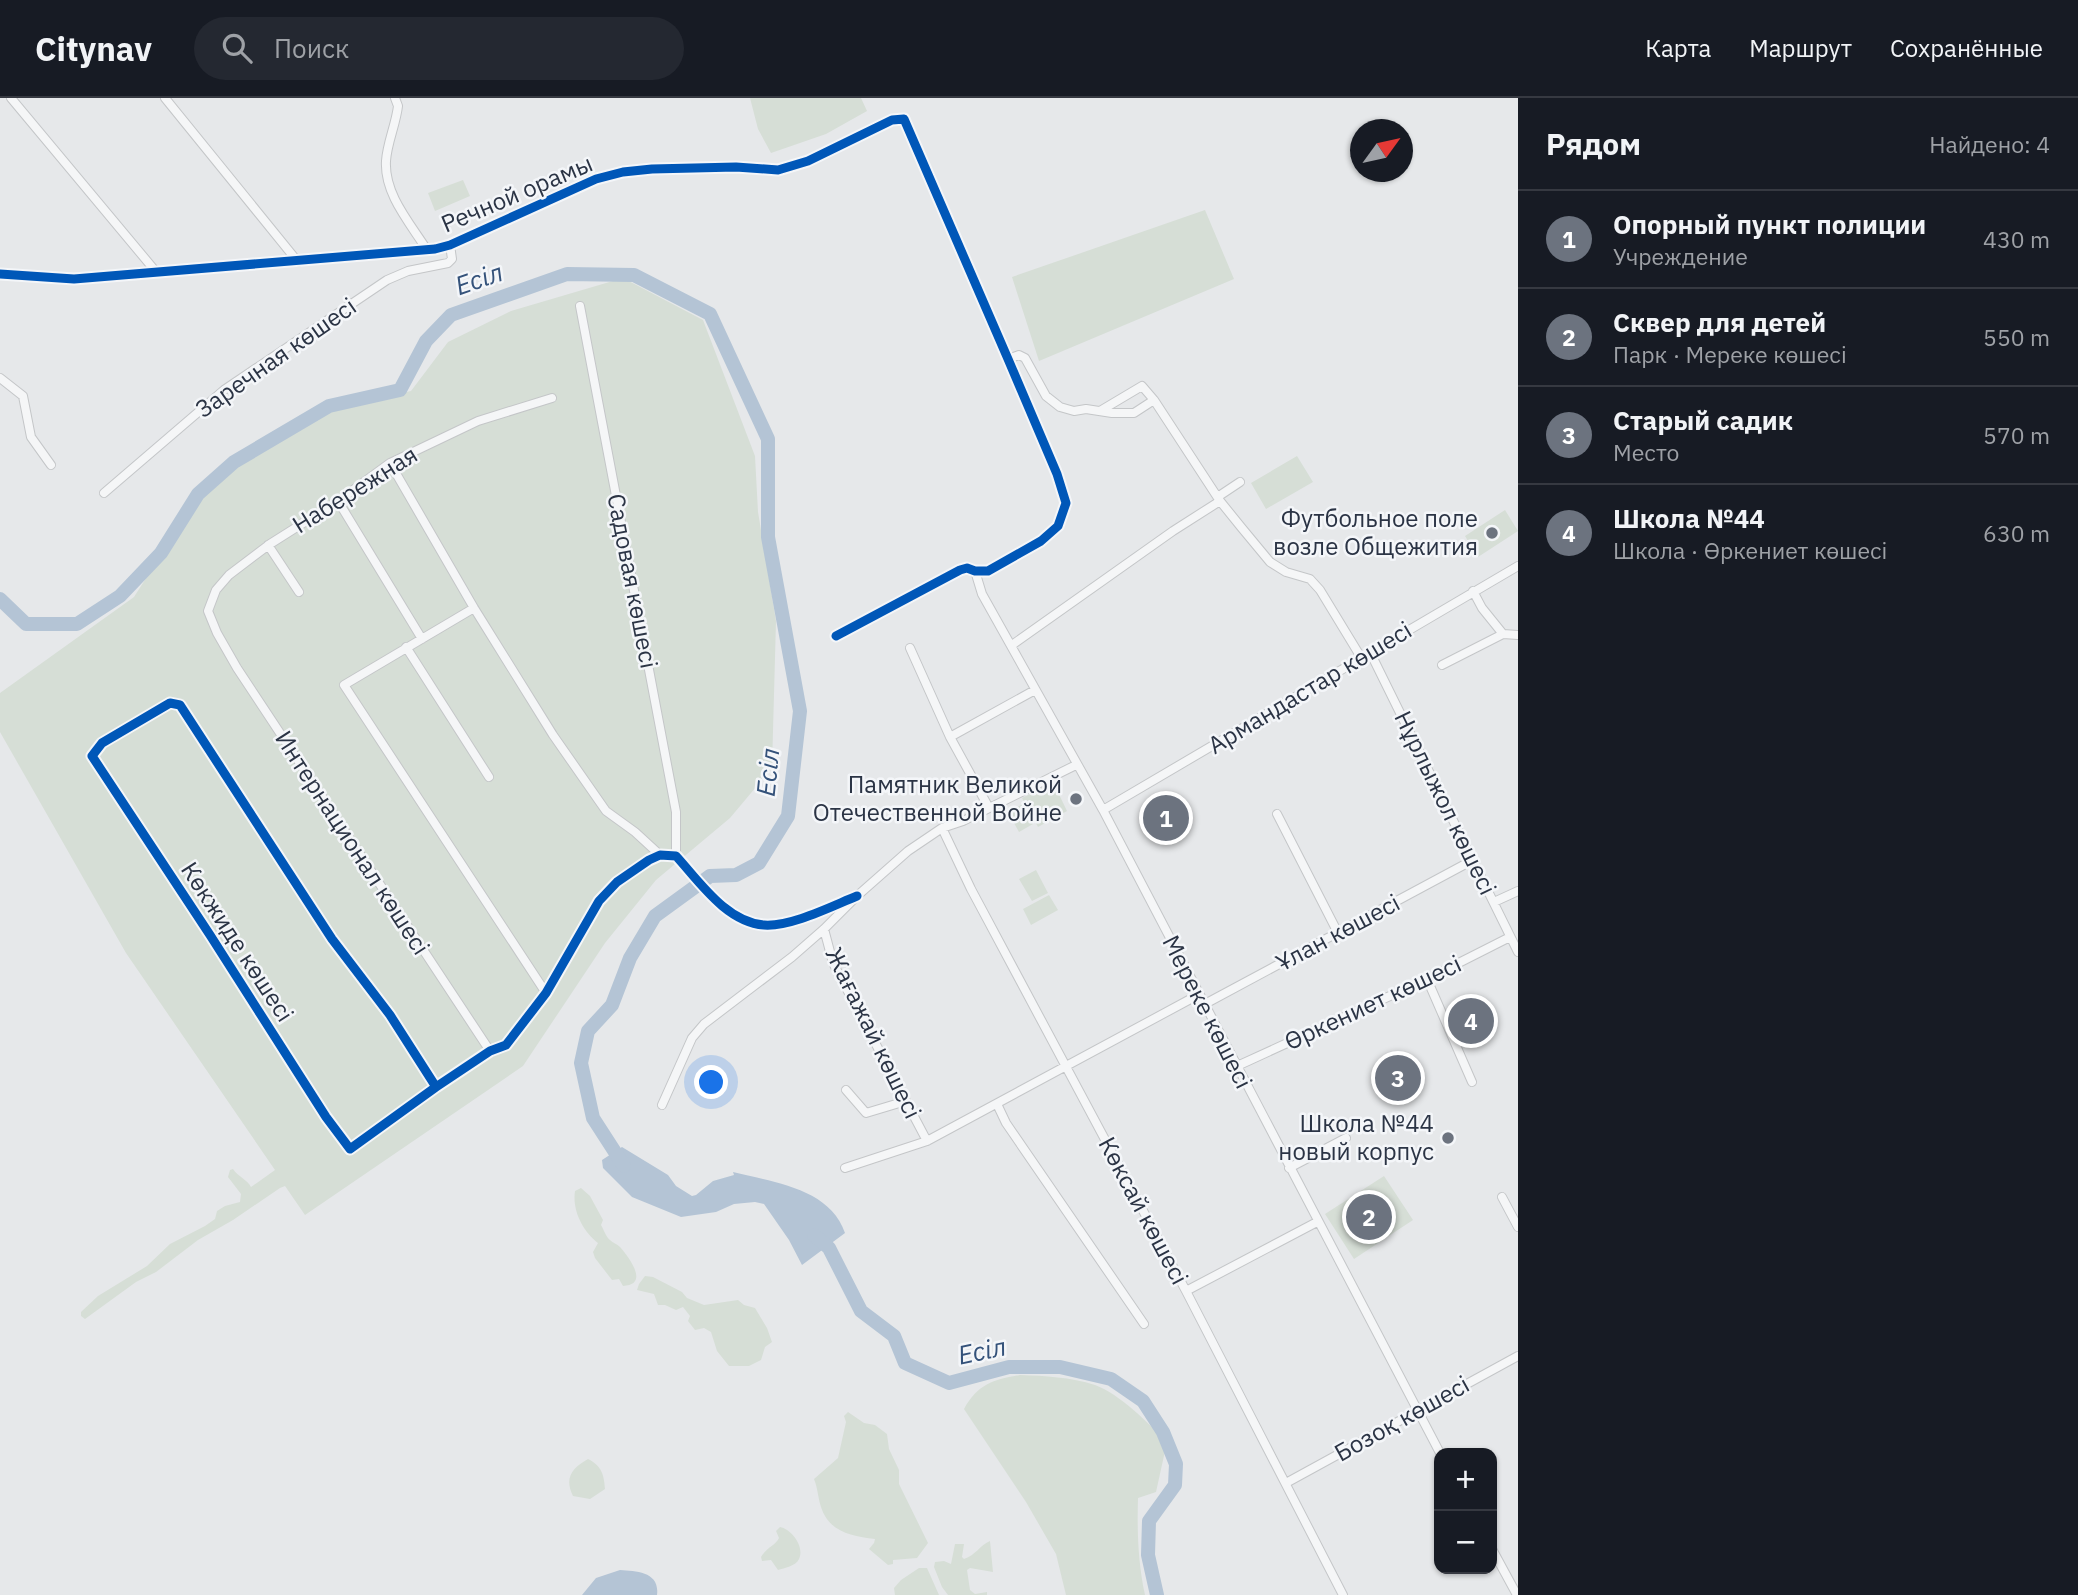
<!DOCTYPE html>
<html lang="ru">
<head>
<meta charset="utf-8">
<style>
	:root { --surface:#171b24; --page:#242831; --text:#f1f3f6; --muted:#9ea1a6; --line:#363941; --accent:#6c737f }
	body { margin:0; font-family:"IBM Plex Sans",sans-serif; background:var(--page); color:var(--text) }
	.controls { position:absolute; right:21px; bottom:21px; display:grid; overflow:hidden; border-radius:14px; box-shadow:0 2px 5px #0004 }
	.controls button { width:63px; height:63px; display:grid; place-items:center; padding:0; border:0; border-bottom:2px solid var(--line); background:var(--surface); color:var(--text); font:35px sans-serif }
	.compass { position:absolute; left:1350px; top:21px; width:63px; height:63px; border-radius:50%; background:var(--surface); box-shadow:0 2px 5px #0004; rotate:57deg }
	.you { position:absolute; left:712px; top:985px; width:24px; height:24px; margin:-18px; border:5px solid #fff; border-radius:50%; background:#1a73e8; box-shadow:0 0 0 10px #1a73e833 }
	.badge { display:grid; place-items:center; width:46px; height:46px; border-radius:50%; background:var(--accent); color:#fff; font-size:23px; font-weight:700 }
	.pin { position:absolute; translate:-50% -50%; border:4px solid #fff; box-shadow:0 2px 7px #0006 }
	.list { margin:0; padding:0; list-style:none }
	h2 { display:flex; justify-content:space-between; align-items:center; height:91px; margin:0; padding:0 28px; font-size:30px }
	h2 small { font-size:23px; font-weight:400; color:var(--muted) }
	.list li { display:grid; grid-template-columns:46px 1fr auto; gap:21px; align-items:center; box-sizing:border-box; height:98px; padding:0 28px; border-top:2px solid var(--line) }
	.list b { display:block; font-size:26px; white-space:nowrap }
	.list p { margin:0; font-size:23px; white-space:nowrap; color:var(--muted) }
	.list em { font-size:23px; font-style:normal; color:var(--muted) }
	.icon { flex:none; width:38px; height:38px; fill:none; stroke:currentColor; stroke-width:2; stroke-linecap:round; stroke-linejoin:round }
	.map { position:relative; flex:none; width:1518px; height:1497px; overflow:hidden }
	header { display:flex; align-items:center; gap:42px; box-sizing:border-box; height:98px; padding:0 35px; background:var(--surface); border-bottom:2px solid var(--line) }
	header strong { font-size:33px }
	nav { display:flex; gap:38px; margin-inline-start:auto; font-size:24px }
	.search { width:490px; height:63px; background:var(--page); display:flex; align-items:center; gap:18px; box-sizing:border-box; padding:0 24px; border-radius:38px; color:var(--muted); font-size:26px }
	main { display:flex }
	aside { flex:1; background:var(--surface) }
	.map>svg:first-child { display:block }
	.green { fill:#d6ded6 }
	.water { fill:#b4c4d5 }
	.lines { fill:none; stroke-linecap:round; stroke-linejoin:round }
	.river { stroke:#b4c4d5; stroke-width:14 }
	.minor-casing { stroke:#c4c6c8; stroke-width:10 }
	.minor { stroke:#f5f6f7; stroke-width:8 }
	.cycleway-casing { stroke:#f4f6f9; stroke-width:13 }
	.cycleway { stroke:#0057b8; stroke-width:9 }
	.poi-dot { fill:#6c737f; stroke:#f4f6f9; stroke-width:2.5 }
	.labels { text-anchor:middle; stroke-width:5; stroke-linejoin:round; paint-order:stroke }
	.street-label { font-size:24px; fill:#2b3445; stroke:#f4f6f9 }
	.poi-label { font-size:24px; fill:#2b3445; stroke:#f4f6f9; text-anchor:end }
	.water-label { font-size:26px; font-style:italic; fill:#34527a; stroke:#f4f6f9 }
</style>
</head>
<body>
<header>
<strong>Citynav</strong>
<div class="search"><svg class="icon" aria-label="search" viewBox="0 0 24 24"><circle cx="10" cy="10" r="6"/><path d="M15 15l6 6"/></svg>Поиск</div>
<nav><a>Карта</a><a>Маршрут</a><a>Сохранённые</a></nav>
</header>
<main>
<div class="map">
<svg width="1518" height="1497" viewBox="0 0 1518 1497">
	<rect width="100%" height="100%" fill="#e6e8ea"/>
	<path class="green" d="M750,0H861L867,13L826,36L771,55L758,31Z
		M463,82L470,98L435,113L428,95Z
		M1205,112L1234,181L1039,263L1012,179Z
		M623,180L703,222L755,358L758,414L776,523L772,670L730,720L656,782L605,845L523,968L305,1117L285,1088L280,1090L233,1122L198,1142L156,1174L136,1184L85,1221L81,1218V1214L98,1198L147,1168L170,1146L205,1128L215,1121L217,1113L225,1108L240,1104L241,1096L228,1079L230,1072L233,1071C238,1079 247,1081 251,1089L275,1072L126,855L0,634V595L134,499L214,374L327,311L411,293L448,244L511,213Z
		M1297,358L1313,384L1266,411L1251,385Z
		M1505,412L1518,433L1478,459L1465,438Z
		M1053,684L1067,713L1038,729L1022,700Z
		M1023,706L1033,726L1019,734L1008,714Z
		M1036,772L1048,795L1032,803L1019,781Z
		M1049,797L1058,812L1031,827L1023,811Z
		M1384,1078L1413,1122L1354,1161L1325,1116Z
		M581,1090L590,1098L603,1122L601,1127C604,1132 606,1139 610,1142C613,1145 617,1146 620,1149C629,1159 650,1187 623,1188L619,1181L612,1182L595,1160L593,1154L598,1145C583,1133 572,1113 575,1093Z
		M645,1178L653,1179L682,1194L687,1200L704,1207L738,1202L744,1207L755,1210L767,1230L772,1244L765,1249L761,1262L749,1268H729L717,1253L711,1234L704,1230L695,1232L688,1223L690,1218L683,1209L676,1212L665,1207H658L654,1196L637,1192L639,1186Z
		M1020,1277C1045,1278 1070,1279 1095,1287C1120,1296 1148,1325 1167,1344L1156,1394L1138,1400C1137,1433 1138,1465 1145,1497H1066L1056,1456L1026,1404L964,1311C978,1286 993,1282 1020,1277Z
		M848,1314L864,1325L875,1327L887,1336L889,1351L899,1372V1386L928,1445L917,1460L893,1462V1466L888,1467L869,1451L874,1445L875,1441C851,1438 829,1434 821,1409C818,1400 818,1391 814,1381L838,1360L846,1324L844,1318Z
		M588,1361C602,1368 604,1377 605,1391L590,1401L573,1398C564,1380 572,1370 588,1361Z
		M780,1429C791,1431 805,1448 799,1461C796,1468 784,1470 778,1472L771,1462L762,1463L761,1459C767,1449 776,1447 779,1440L776,1433Z
		M990,1443L993,1474L970,1470L967,1472L970,1492L975,1496L987,1494V1497H948L942,1489L934,1469L935,1464L944,1463L951,1466L955,1446H964L962,1459L964,1461C976,1457 979,1448 990,1443Z
		M919,1470H927L939,1497H895L894,1490L901,1482Z"/>
	<path class="water" d="M622,1049L668,1077L676,1088L692,1098L696,1097L713,1083L734,1077L733,1074C772,1084 830,1090 845,1135L802,1167L789,1142L764,1106L755,1104L734,1106L716,1114L681,1119L632,1099L603,1070L602,1062Z
		M620,1472C637,1473 660,1474 657,1497H582L596,1480Z"/>
	<g class="lines">
		<path class="river" d="M0,501L26,526H77L120,498L161,455L198,396L234,364L329,308L400,292L426,243L451,217L567,176L634,177L710,216L768,341V439L800,613L788,718L759,765L736,777L710,778L655,818L630,860L612,907L588,933L581,965L593,1020L624,1068
			M814,1137L829,1150L861,1213L894,1238L905,1265L949,1285L1009,1269H1060L1111,1281L1143,1303L1163,1334L1176,1366L1175,1387L1149,1423L1148,1457L1157,1497"/>
		<g class="minor-casing">
			<path id="minor" d="M11,0L157,175
				M165,0L298,164
				M395,0L398,8C396,26 387,45 386,63C384,96 410,125 427,152
				M0,176L74,181L435,151L450,147L596,81L623,74L652,71L736,69L778,72L808,63L892,22L904,21L1008,261L1057,376L1066,405L1058,428L1041,443L988,473H975L967,470L960,472L836,538
				M580,208L676,714V758
				M1008,261L1019,257L1025,260L1046,298L1060,309L1074,313L1086,311L1112,315H1134L1154,302L1220,403L1241,429L1270,464L1286,474L1310,481L1320,492L1362,561
				M0,280L23,298L31,339L51,367
				M1100,313L1142,288L1154,302
				M390,365L474,510L553,637L606,713L635,734L660,757
				M104,395L224,292L387,182L408,173L448,165L452,161L450,147
				M1219,398L1240,384
				M338,403L422,541
				M268,447L299,494
				M975,473L982,496L1103,712L1440,1355
				M1473,493L1482,510L1503,536
				M474,510L344,587L546,895
				M1012,547L1173,433L1220,403
				M406,549L489,679
				M910,550L950,639L989,710
				M1371,556L1518,854
				M1442,567L1503,536L1518,537
				M950,639L1035,592
				M1103,712L1518,468
				M1277,716L1338,835
				M942,730L971,791L1186,1193L1343,1497
				M1494,804L1518,793
				M824,831L833,865L927,1043L1198,897
				M1427,881L1472,984
				M1203,907L1473,762
				M490,953L237,570L217,535L208,513L216,492L229,477L270,446L338,403L390,365L478,323L552,300
				M1235,969L1427,881L1510,839
				M436,989L390,917L332,841L180,607L170,605L102,645L92,658L210,837L326,1019L350,1051L436,989L490,953L506,947L546,895L599,803L617,784L649,762L660,757L676,758C699,783 726,824 764,827C791,829 832,808 857,798
				M846,992L866,1015L906,1003
				M997,1006L1006,1025L1144,1226
				M662,1007L692,940L704,926L792,859L824,831L857,798L908,753L942,730L963,723L1076,667
				M845,1070L927,1043
				M1289,1070L1346,1040
				M1502,1099L1518,1129
				M1186,1193L1317,1124
				M1286,1385L1518,1258
				M1492,1451L1517,1497"/>
		</g>
		<use href="#minor" class="minor"/>
		<g class="cycleway-casing">
			<path id="cycleway" d="M0,176L74,181L435,151L450,147L596,81L623,74L652,71L736,69L778,72L808,63L892,22L904,21L1008,261L1057,376L1066,405L1058,428L1041,443L988,473H975L967,470L960,472L836,538
				M436,989L390,917L332,841L180,607L170,605L102,645L92,658L210,837L326,1019L350,1051L436,989L490,953L506,947L546,895L599,803L617,784L649,762L660,757L676,758C699,783 726,824 764,827C791,829 832,808 857,798"/>
		</g>
		<use href="#cycleway" class="cycleway"/>
	</g>
	<g class="poi-dot">
		<circle cx="1492" cy="435" r="7"/>
		<circle cx="1076" cy="701" r="7"/>
		<circle cx="1448" cy="1040" r="7"/>
	</g>
	<g class="labels">
		<g class="street-label">
			<text transform="translate(517 96) rotate(-23)" y="8">Речной орамы</text>
			<text transform="translate(276 260) rotate(-35)" y="8">Заречная көшесі</text>
			<text transform="translate(355 392) rotate(-32)" y="8">Набережная</text>
			<text transform="translate(632 483) rotate(79)" y="8">Садовая көшесі</text>
			<text transform="translate(1310 590) rotate(-31)" y="8">Армандастар көшесі</text>
			<text transform="translate(1445 705) rotate(64)" y="8">Нұрлыжол көшесі</text>
			<text transform="translate(352 745) rotate(57)" y="8">Интернационал көшесі</text>
			<text transform="translate(1338 835) rotate(-28)" y="8">Ұлан көшесі</text>
			<text transform="translate(237 844) rotate(57)" y="8">Көкжиде көшесі</text>
			<text transform="translate(1373 905) rotate(-25)" y="8">Өркениет көшесі</text>
			<text transform="translate(1207 914) rotate(63)" y="8">Мереке көшесі</text>
			<text transform="translate(873 935) rotate(64)" y="8">Жағажай көшесі</text>
			<text transform="translate(1143 1113) rotate(62)" y="8">Көксай көшесі</text>
			<text transform="translate(1402 1321) rotate(-29)" y="8">Бозоқ көшесі</text>
		</g>
		<g class="poi-label">
			<text x="1478" y="429">Футбольное поле<tspan x="1478" dy="28">возле Общежития</tspan></text>
			<text x="1062" y="695">Памятник Великой<tspan x="1062" dy="28">Отечественной Войне</tspan></text>
			<text x="1434" y="1034">Школа №44<tspan x="1434" dy="28">новый корпус</tspan></text>
		</g>
		<g class="water-label">
			<text transform="translate(479 181) rotate(-19)" y="9">Есіл</text>
			<text transform="translate(768 674) rotate(-84)" y="9">Есіл</text>
			<text transform="translate(982 1253) rotate(-12)" y="9">Есіл</text>
		</g>
	</g>
</svg>
<div class="controls">
<button>+</button>
<button>−</button>
</div>
<svg class="compass" viewBox="-18 -18 36 36"><path d="M0-13l5 13h-10z" fill="#e53935"/><path d="M0 13l5-13h-10z" fill="#9ea1a6"/></svg>
<div class="you"></div>
<div class="pin badge" style="left:1166px;top:720px">1</div>
<div class="pin badge" style="left:1369px;top:1119px">2</div>
<div class="pin badge" style="left:1398px;top:980px">3</div>
<div class="pin badge" style="left:1471px;top:923px">4</div>
</div>
<aside>
<h2>Рядом<small>Найдено: 4</small></h2>
<ul class="list">
<li><span class="badge">1</span><div><b>Опорный пункт полиции</b><p>Учреждение</p></div><em>430 m</em></li>
<li><span class="badge">2</span><div><b>Сквер для детей</b><p>Парк · Мереке көшесі</p></div><em>550 m</em></li>
<li><span class="badge">3</span><div><b>Старый садик</b><p>Место</p></div><em>570 m</em></li>
<li><span class="badge">4</span><div><b>Школа №44</b><p>Школа · Өркениет көшесі</p></div><em>630 m</em></li>
</ul>
</aside>
</main>
</body>
</html>
